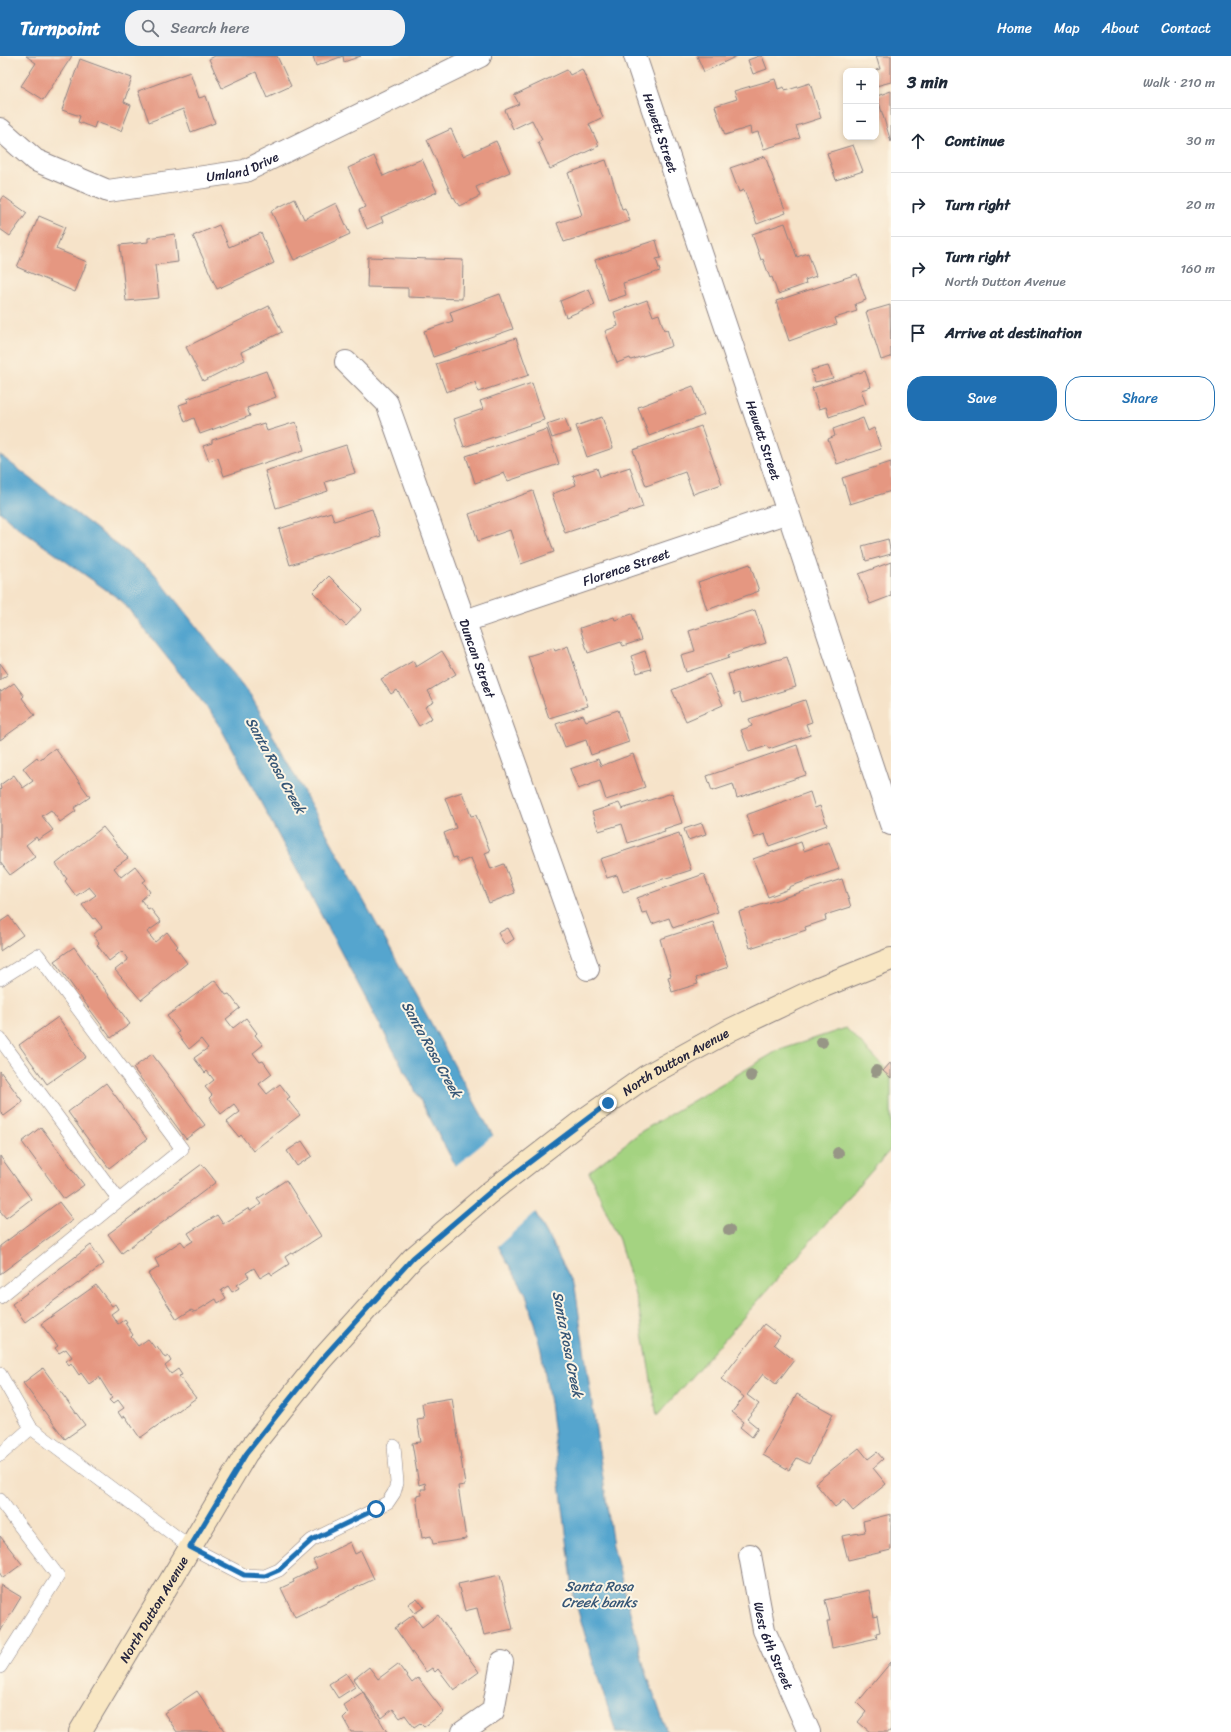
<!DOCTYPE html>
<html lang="en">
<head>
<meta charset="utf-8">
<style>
	:root { --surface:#fff; --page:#f2f2f3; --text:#1f2937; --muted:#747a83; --line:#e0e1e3; --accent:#1f6fb2 }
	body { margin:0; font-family:Sriracha,sans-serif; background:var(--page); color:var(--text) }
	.controls { position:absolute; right:12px; top:12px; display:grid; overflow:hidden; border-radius:8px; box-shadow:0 2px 6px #0003 }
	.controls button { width:36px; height:36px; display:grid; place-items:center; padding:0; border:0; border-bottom:1px solid var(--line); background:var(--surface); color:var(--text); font:20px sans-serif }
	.stop { position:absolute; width:12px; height:12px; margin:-9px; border:3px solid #1f6fb2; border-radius:50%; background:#fff }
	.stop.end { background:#1f6fb2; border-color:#fff; box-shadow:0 1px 4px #0008 }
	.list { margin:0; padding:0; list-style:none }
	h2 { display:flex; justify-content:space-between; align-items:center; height:52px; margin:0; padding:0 16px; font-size:17px }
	h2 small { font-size:13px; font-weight:400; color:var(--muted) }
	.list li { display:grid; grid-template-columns:26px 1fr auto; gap:12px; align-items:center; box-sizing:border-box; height:64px; padding:0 16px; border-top:1px solid var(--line) }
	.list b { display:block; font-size:15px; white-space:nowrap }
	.list p { margin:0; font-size:13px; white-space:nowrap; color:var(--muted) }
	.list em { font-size:13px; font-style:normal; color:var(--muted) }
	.actions { display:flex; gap:8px; padding:12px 16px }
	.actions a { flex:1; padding:9px 0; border:1px solid var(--accent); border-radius:16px; text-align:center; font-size:14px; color:var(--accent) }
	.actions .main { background:var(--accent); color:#fff }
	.icon { flex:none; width:22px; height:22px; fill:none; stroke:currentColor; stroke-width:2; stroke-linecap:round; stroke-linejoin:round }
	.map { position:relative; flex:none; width:891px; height:1676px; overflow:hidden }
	header { display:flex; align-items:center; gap:24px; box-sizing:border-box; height:56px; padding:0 20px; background:var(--accent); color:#fff }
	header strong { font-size:19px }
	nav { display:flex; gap:22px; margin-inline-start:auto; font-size:14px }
	.search { width:280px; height:36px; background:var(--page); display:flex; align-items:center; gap:10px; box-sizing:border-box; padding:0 14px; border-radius:16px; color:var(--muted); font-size:15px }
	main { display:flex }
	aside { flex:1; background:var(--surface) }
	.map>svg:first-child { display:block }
	.green { fill:#a4d381; stroke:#637a5e }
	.water { fill:#54a5ce; stroke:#3b6484 }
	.pier { fill:#f6e3c9 }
	.building { fill:#e59781 }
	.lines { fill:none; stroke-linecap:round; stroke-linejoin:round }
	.lane-casing { stroke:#8c8282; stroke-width:14 }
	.street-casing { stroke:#8c8282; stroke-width:24 }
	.secondary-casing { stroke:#8c8282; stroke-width:24 }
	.lane { stroke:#fff; stroke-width:13 }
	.street { stroke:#fff; stroke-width:22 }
	.secondary { stroke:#f9e7c3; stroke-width:22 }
	.tree { fill:#979686 }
	.route { stroke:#1f6fb2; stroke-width:5 }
	.labels { text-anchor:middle; stroke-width:4; stroke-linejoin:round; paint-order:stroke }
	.street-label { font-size:13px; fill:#22223b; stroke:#fcf5e5 }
	.water-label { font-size:14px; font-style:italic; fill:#365676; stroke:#fcf5e5 }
</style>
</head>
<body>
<header>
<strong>Turnpoint</strong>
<div class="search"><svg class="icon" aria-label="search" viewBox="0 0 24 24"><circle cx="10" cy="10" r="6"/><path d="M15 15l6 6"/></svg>Search here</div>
<nav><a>Home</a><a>Map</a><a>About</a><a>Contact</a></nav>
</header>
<main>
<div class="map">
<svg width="891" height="1676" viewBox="0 0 891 1676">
	<rect width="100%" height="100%" fill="#fcf5e5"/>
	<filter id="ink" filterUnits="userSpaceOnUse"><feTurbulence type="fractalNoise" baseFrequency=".025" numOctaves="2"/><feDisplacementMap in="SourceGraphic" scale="8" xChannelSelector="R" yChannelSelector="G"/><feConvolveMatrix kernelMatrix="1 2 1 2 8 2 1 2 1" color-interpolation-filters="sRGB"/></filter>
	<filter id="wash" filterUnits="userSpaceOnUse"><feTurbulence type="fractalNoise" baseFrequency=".012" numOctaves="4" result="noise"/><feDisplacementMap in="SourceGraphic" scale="16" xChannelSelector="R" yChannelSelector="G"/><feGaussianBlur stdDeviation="0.9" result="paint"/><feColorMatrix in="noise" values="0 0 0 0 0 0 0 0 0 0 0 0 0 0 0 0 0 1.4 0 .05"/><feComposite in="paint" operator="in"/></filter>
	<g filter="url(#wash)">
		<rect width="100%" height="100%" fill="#f6e3c9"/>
		<path class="green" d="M846,972L891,1018V1093L657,1360L639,1253L619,1184L589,1116L642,1075L777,995Z"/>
		<path class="water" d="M0,399L154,517L251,640L546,1176L575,1231L613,1490L644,1610L667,1676H616L595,1613L574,1541L550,1347L541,1294L526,1238L507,1206L216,663L122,545L20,473L0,456Z"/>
		<path class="pier" d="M495,1078L537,1155L497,1191L454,1111Z"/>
		<g id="blocks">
			<path class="building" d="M26,0H72L43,44L21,30L36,7Z
				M215,0H277L291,30L267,41L256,16L222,32L209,3Z
				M313,0H361L344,6L343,0L316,10Z
				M697,0H737L704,16Z
				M759,0H762L767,13L753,18L748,4Z
				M876,0H891V26L876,30V14L880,13Z
				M80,3L132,22L124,46L131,49L121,75L96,66L94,72L78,66L80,60L62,54Z
				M582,13L603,61L589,68L599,90L550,113L538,86L542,84L532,64L513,73L505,54L519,48L514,39L567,14L570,19Z
				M190,16L199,42L206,40L215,67L191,76L183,53L149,66L138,35Z
				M775,23L778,33L784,31L785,35L810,27L821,62L796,70L800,82L764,93L758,76L751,78L750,71L725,79L715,50L737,43L734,35Z
				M891,35V86L877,40Z
				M451,73L463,100L496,85L510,116L476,131L480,140L459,150L454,141L453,142L427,84Z
				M853,89L863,115L836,124L827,97Z
				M374,100L383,120L422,103L437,136L381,161L383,166L367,173L359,154L366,151L348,112Z
				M765,100L786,157L757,168L744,134L739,136L730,112Z
				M606,104L622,153L625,152L630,165L564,186L557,167L582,159L568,117Z
				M3,140L27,157L10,180L0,173V144Z
				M295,143L304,163L336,147L350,178L294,204L271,155Z
				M39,160L65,171L56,193L87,206L75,236L17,211Z
				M785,167L797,201L808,197L816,220L805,224L806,228L778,238L772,221L770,222L763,203L761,204L752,178Z
				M219,169L229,191L261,177L274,207L217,233L193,180Z
				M175,178L178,206L155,209L159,242L126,245L120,189L148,186V182Z
				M656,184L661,202L656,203L660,215L623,227L626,239L608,245L595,204Z
				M368,201L463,204L462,243L408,241V232L367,231Z
				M857,218L866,244L855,248L857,255L835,262L837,268L789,285L776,245Z
				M589,233L595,249L566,261L560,245Z
				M500,238L513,273L433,301L424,275L453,265L450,256Z
				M647,244L653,260L659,258L664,274L667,273L672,290L631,304L630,302L617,307L605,275L618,270L614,256Z
				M890,249L891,301L881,304L866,256Z
				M269,250L282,276L241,296L245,304L203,325L186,291Z
				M516,282L529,319L478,336L475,326L446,336L436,308Z
				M828,310L833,322L815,326L811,314Z
				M266,315L276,341L247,352L250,360L200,378L194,362L185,366L179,349L188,346L187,343Z
				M865,315L871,331L861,334L866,348L829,361L826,351L819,353L812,332Z
				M532,327L544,364L464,391L454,363L483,353L480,345Z
				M693,330L704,359L649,380L638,351Z
				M602,361L613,392L587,401L576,370Z
				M565,362L570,376L552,382L547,368Z
				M863,362L868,375L874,372L881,393L837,408L828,383L835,380L833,373Z
				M296,366L304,394L224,420L218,402L209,405L203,390L212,387V384L264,367L267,375Z
				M701,370L722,428L693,438L685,416L646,430L633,394Z
				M547,373L559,408L508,425L504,417L475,427L466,400Z
				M346,389L355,417L325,426L328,435L276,452L265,415Z
				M891,406V435L850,448L842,422Z
				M630,411L643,451L565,477L552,438L576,429L573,420L597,412L600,421Z
				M533,435L554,496L521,508L510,474L478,485L469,458Z
				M372,453L381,480L290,509L279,473L331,456L334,465Z
				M888,483L891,498L866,505L862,490Z
				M891,506V540L870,548L859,518Z
				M750,508L759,535L707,554L698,526Z
				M329,520L362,553L346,570L313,536Z
				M755,554L766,587L728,599L729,602L686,616L681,599L695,595L689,575Z
				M632,558L641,584L623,590L621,586L588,597L580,572L614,561L615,564Z
				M568,590L588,650L549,662L528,600L554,592L555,595Z
				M442,595L456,618L428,635L434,646L425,651L432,662L419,670L397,634L391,638L381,623L413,605L416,611Z
				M645,595L651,613L637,617L631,600Z
				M787,601L796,631L742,647L739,637L734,639L728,618Z
				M0,607L8,618L0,624Z
				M709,618L723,649L686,665L672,634Z
				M14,627L24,640L22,642L35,659L0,684V634L1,636Z
				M805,644L812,666L806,668L810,679L769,693L767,690L749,696L741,674L752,670L749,663Z
				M618,654L629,686L591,699L586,684L565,691L556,668L583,659L586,665Z
				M797,689L806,719L737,742L733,728L712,735L707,720Z
				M55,692L90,741L74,752L76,755L60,766L51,754L42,760L53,774L38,784L36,781L26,789L35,801L10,819L0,806V734L1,733L0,729L14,719L23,732L33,725L23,712L37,701L39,704Z
				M633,698L645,731L606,744L600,725L578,733L570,713L598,703L601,710Z
				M462,736L471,760L476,759L490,795L485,797L491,813L504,808L515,837L489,847L471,802L459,807L456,801L453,802L444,777L456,772L445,742Z
				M810,736L815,752L820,750L827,769L769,790L765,778L754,782L746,759Z
				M672,737L682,767L664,773L665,775L628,787L622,768L599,775L592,756L619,747L622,753Z
				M702,767L706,778L688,784L684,773Z
				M103,771L128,802L114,812L121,821L135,810L146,824L143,826L150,836L141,844L148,853L150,852L161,866L147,876L155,886L167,876L178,890L176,892L187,907L141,944L115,914L128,904L122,895L109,905L97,889L99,887L93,879L102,871L95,862L93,863L82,849L96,839L89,831L76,840L65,825L67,823L56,808Z
				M679,777L691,814L623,836L617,819L607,822L600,803Z
				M801,786L804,795L829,786L839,813L789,831V833L768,841L753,803Z
				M704,818L718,856L673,872L669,862L652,868L647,856L642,857L637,842Z
				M842,823L851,851L825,859L826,864L805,871L806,874L750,892L739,856Z
				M9,860L23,879L0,895V866Z
				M713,866L728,911L696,922L698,928L672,936L668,921L671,920L660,883Z
				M508,872L514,883L505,889L498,877Z
				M74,891L130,968L111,982L54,905Z
				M215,924L226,939L229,938L240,952L226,963L233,972L246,962L257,977L255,979L263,989L253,997L260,1006L263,1005L272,1018L259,1028L267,1038L280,1028L290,1041L287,1043L300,1059L253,1095L241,1079L239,1081L227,1066L240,1056L234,1048L221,1058L209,1042L212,1039L205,1031L214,1024L207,1015L205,1017L194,1002L208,992L201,983L189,993L177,977L179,976L167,960Z
				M58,961L86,1001L47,1028L19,989Z
				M152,998L205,1069L186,1083L133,1012Z
				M891,1006V1022L883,1015Z
				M0,1015L23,1046L4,1060L0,1056Z
				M106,1027L147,1083L109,1112L68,1056Z
				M41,1071L84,1129L64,1143L22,1086Z
				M302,1085L312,1100L297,1110L287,1095Z
				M0,1100L31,1143L6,1162L0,1155Z
				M202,1108L216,1126L122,1197L108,1178Z
				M286,1124L321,1180L293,1198L291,1197L285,1201L289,1208L272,1219L270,1216L260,1222L254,1212L246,1217L249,1221L237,1229L239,1232L232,1236L228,1230L221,1234L226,1242L218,1247L216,1243L195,1256L191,1254L177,1263L148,1218L159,1211L155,1203L181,1185L185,1190L193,1185L188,1177L217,1159L223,1168L249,1152L250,1155L261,1148L257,1143Z
				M59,1146L73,1164L0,1218V1190Z
				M91,1189L104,1208L25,1266L12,1248Z
				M96,1229L112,1250L115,1248L118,1253L111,1258L118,1268L125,1263L127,1266L125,1267L133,1279L131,1281L138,1290L148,1283L155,1292L157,1290L165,1302L168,1300L171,1305L165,1310L171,1318L178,1313L182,1319L179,1320L196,1342L140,1382L125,1360L122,1362L118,1356L124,1352L118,1344L113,1348L109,1344L112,1342L99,1321L89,1328L81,1317L79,1319L71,1307L69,1309L66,1305L72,1301L66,1293L59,1297L55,1292L58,1290L41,1268Z
				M764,1268L780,1280L774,1288L794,1304L776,1328L763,1318L747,1339L759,1348L747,1363L758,1372L752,1381L740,1371L744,1366L732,1356L744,1341L721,1323Z
				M43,1312L85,1369L65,1383L23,1327Z
				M797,1338L833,1358L809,1408L797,1402L789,1414L763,1399Z
				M452,1342L465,1429L458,1430L466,1483L433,1488L431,1480L422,1482L416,1440L422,1439L421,1433H426L425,1427L419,1429L412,1387L421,1386L417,1363L424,1362L422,1347Z
				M859,1392L868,1403L877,1396L883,1403L873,1412L886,1428L853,1455L844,1444L835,1451L815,1427Z
				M891,1458V1494L848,1504L842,1480L865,1476L863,1465Z
				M0,1480L22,1508L3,1522L0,1518Z
				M350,1486L355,1498L361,1495L374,1523L295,1561L281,1532L294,1526L293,1524L317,1512L313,1504Z
				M500,1519L513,1573L484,1579L477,1552L465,1555L458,1528Z
				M1,1529L21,1541L0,1576V1531Z
				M869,1534L874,1561L877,1560L880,1576L876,1577L877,1582L832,1592L827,1565H830L825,1544Z
				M417,1542L424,1551L415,1557L408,1548Z
				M413,1559L422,1571L438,1559L479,1616L454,1634L438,1613L435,1616L432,1612L426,1616L395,1572Z
				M891,1606V1673L889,1676H870L858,1666L866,1656L857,1647Z
				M398,1608L412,1627L418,1622L444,1656L424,1671L420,1667L414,1671L405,1659L400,1662L393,1653L382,1662L354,1623L369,1611L378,1623Z
				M346,1617L355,1631L338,1642L329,1628Z
				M197,1635L225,1676H177L164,1657Z
				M363,1636L387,1676H351L343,1662L348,1657L343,1649Z"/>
		</g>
	</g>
	<g filter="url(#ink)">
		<use href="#blocks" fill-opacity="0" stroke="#8c8282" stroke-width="1"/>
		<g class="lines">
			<g class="lane-casing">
				<path id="lane" d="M0,923L38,899L182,1093L0,1241
					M0,983L119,1144
					M0,1318L31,1372L190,1491L244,1519L265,1520L279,1514L312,1484L376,1453L388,1446L394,1437L397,1427L394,1390
					M0,1399L31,1372
					M0,1444L58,1520L0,1611"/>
			</g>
			<g class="street-casing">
				<g id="street">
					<path id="s1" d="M635,0L788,456L891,768"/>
					<path id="s2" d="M0,73L35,104L108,135L245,115L480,0"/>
					<path id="s3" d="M346,306L387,347L588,913"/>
					<path id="s4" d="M465,565L788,456"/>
					<path id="s5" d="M750,1499L764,1574L809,1676"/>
					<path d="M463,1676L493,1655L502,1606"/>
				</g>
			</g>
			<g class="secondary-casing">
				<g id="secondary">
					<path id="s6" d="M80,1676L246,1398L320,1305L413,1202L489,1137L582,1065L645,1021L730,974L816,933L891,903"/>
				</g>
			</g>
			<use href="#lane" class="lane"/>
			<use href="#street" class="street"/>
			<use href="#secondary" class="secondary"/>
		</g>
		<g class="tree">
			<circle cx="822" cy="986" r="6"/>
			<circle cx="876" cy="1015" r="6"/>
			<circle cx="751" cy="1020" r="6"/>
			<circle cx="838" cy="1097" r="6"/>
			<circle cx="729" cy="1174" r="6"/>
		</g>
	</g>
	<g class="lines" filter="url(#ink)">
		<path class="route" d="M376,1453L312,1484L279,1514L265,1520L244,1519L190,1491L246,1398L320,1305L413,1202L489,1137L608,1047"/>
	</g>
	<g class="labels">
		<g class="street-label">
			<text dy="5" stroke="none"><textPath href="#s1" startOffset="81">Hewett Street</textPath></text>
			<text dy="5" stroke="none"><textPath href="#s2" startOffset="263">Umland Drive</textPath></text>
			<text dy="5" stroke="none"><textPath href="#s1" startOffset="405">Hewett Street</textPath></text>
			<text dy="5" stroke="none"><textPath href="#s4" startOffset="170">Florence Street</textPath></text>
			<text dy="5" stroke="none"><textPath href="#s3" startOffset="329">Duncan Street</textPath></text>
			<text dy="5" stroke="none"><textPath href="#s6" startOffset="910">North Dutton Avenue</textPath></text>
			<text dy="5" stroke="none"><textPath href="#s6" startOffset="143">North Dutton Avenue</textPath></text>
			<text dy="5" stroke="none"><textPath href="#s5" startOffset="94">West 6th Street</textPath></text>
		</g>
		<g class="water-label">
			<text transform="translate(276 709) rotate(61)" y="5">Santa Rosa Creek</text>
			<text transform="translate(432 993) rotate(61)" y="5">Santa Rosa Creek</text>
			<text transform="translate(568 1288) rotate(79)" y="5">Santa Rosa Creek</text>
			<text x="599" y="1535">Santa Rosa<tspan x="599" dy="16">Creek banks</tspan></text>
		</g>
	</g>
</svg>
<div class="controls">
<button>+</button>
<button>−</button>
</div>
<div class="stop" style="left:376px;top:1453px"></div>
<div class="stop end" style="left:608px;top:1047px"></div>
</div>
<aside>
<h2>3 min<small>Walk · 210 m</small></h2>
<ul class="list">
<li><svg class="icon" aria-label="ahead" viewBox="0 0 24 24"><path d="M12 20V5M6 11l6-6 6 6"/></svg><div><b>Continue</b></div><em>30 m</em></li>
<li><svg class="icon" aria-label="right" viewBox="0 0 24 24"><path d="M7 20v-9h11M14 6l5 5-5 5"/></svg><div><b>Turn right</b></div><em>20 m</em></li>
<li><svg class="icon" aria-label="right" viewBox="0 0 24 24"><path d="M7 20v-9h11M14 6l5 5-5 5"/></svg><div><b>Turn right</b><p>North Dutton Avenue</p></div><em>160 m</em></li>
<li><svg class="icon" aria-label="arrive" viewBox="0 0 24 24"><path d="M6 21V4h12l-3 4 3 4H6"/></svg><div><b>Arrive at destination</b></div></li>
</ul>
<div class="actions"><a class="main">Save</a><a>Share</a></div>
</aside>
</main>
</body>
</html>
